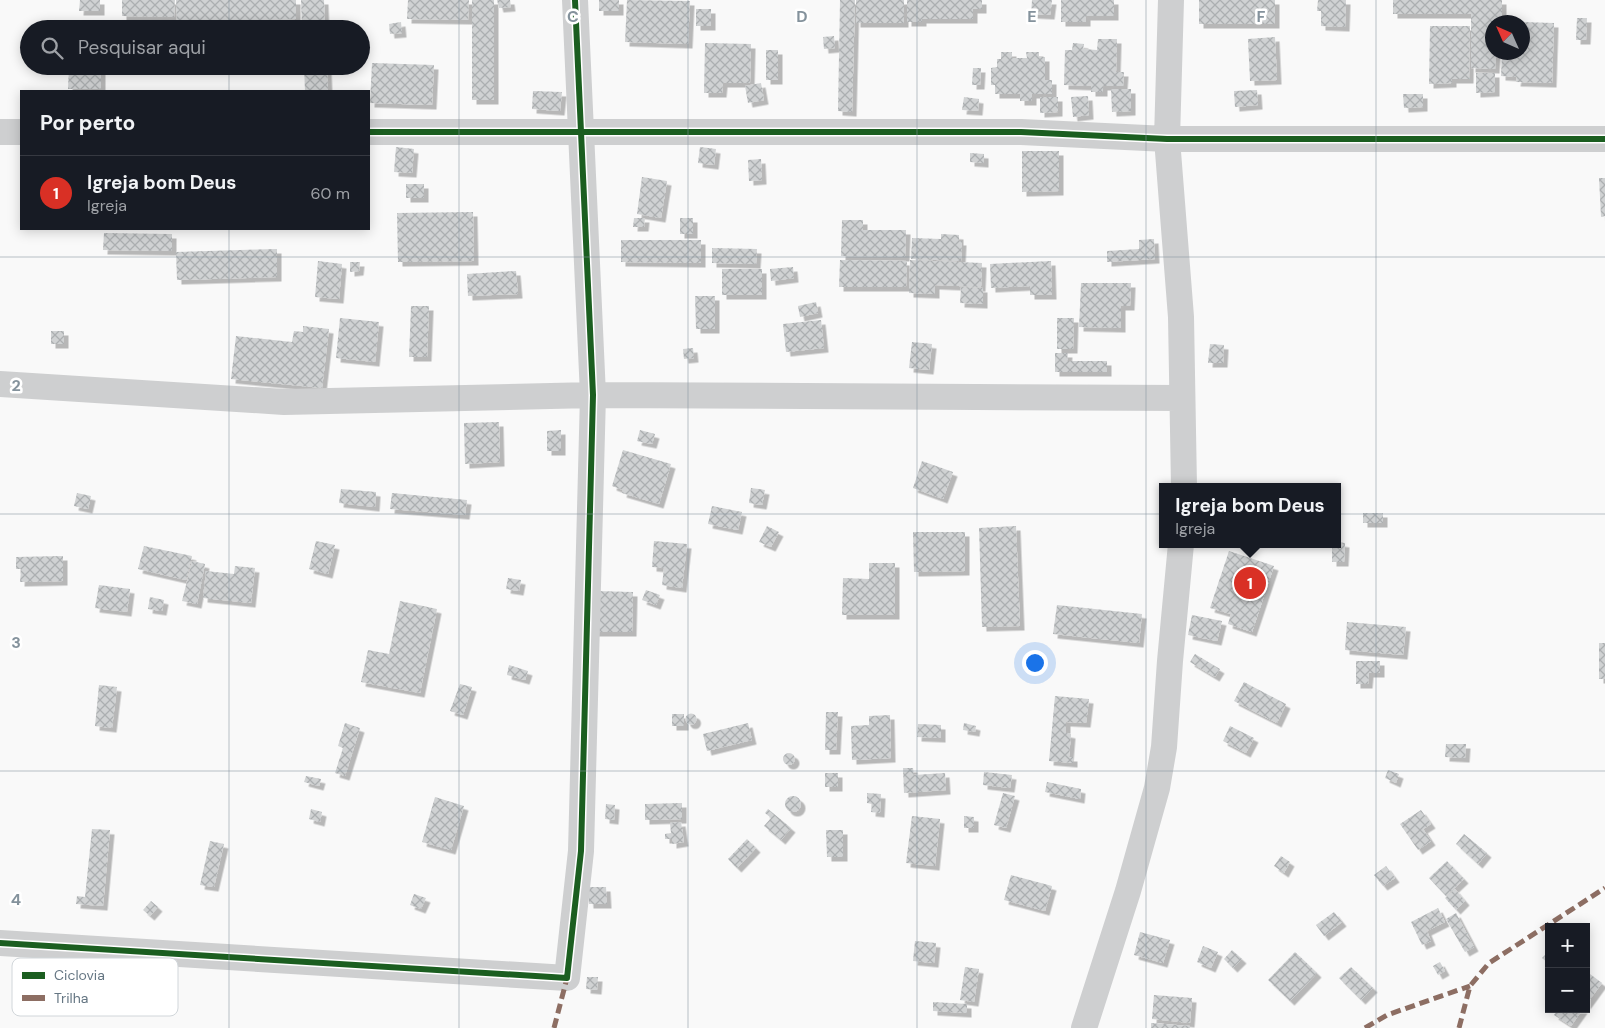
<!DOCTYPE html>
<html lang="pt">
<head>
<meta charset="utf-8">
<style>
	:root { --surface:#171b24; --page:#242831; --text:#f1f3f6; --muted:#9ea1a6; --line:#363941; --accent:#d93025 }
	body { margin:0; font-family:"DM Sans",sans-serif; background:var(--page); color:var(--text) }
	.controls { position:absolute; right:15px; bottom:15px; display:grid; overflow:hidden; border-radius:0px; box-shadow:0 2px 12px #0003 }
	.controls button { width:45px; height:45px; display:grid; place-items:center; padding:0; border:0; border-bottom:1px solid var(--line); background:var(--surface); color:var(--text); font:25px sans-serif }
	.compass { position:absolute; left:1485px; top:15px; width:45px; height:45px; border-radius:50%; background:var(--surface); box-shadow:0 2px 12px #0003; rotate:315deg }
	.you { position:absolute; left:1034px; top:662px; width:18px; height:18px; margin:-12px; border:4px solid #fff; border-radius:50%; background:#1a73e8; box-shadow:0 0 0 8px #1a73e833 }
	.badge { display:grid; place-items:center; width:32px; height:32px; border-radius:50%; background:var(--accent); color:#fff; font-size:16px; font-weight:700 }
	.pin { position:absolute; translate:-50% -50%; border:2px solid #fff; box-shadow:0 1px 5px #0006 }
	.popup { position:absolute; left:1159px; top:483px; width:182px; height:65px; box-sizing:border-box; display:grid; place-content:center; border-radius:0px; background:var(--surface); filter:drop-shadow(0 1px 4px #0005); font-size:16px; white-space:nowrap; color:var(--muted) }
	.popup b { font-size:19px; color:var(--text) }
	.popup::after { content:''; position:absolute; left:50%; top:100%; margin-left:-10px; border:10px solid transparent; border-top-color:var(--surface) }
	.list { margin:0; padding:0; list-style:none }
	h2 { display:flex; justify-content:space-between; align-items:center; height:65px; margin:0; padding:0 20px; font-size:21px }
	h2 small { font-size:16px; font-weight:400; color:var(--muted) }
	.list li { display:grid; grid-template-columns:32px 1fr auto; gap:15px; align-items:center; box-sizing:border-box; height:75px; padding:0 20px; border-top:1px solid var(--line) }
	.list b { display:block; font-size:19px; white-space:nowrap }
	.list p { margin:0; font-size:16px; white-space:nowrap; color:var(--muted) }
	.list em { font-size:16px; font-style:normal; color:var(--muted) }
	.icon { flex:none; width:28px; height:28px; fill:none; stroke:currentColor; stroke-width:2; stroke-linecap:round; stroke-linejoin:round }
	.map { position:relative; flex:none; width:1605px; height:1028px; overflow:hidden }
	.search { position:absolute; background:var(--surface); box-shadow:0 2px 12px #0003; left:20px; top:20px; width:350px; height:55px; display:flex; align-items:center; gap:12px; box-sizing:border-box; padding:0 18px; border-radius:28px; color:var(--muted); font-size:19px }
	.panel { position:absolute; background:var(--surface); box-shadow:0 2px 12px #0003; left:20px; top:90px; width:350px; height:140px; border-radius:0px }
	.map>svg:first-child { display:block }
	.building { fill:url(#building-cross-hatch); filter:url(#shadow) }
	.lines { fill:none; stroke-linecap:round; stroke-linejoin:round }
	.minor { stroke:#cecfd0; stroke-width:26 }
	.quiet { stroke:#8d6e63; stroke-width:5; stroke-dasharray:10 5; stroke-linecap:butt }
	.cycleway-casing { stroke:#fff; stroke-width:9 }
	.cycleway { stroke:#1b5e20; stroke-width:6 }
	.grid { fill:none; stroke:#84929c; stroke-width:1; stroke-opacity:0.55 }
	.key { fill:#fff; stroke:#d1d6da; stroke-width:1 }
	.key-label { font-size:14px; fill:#657683 }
	.grid-label { font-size:16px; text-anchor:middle; font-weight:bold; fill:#84929c; stroke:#fff; stroke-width:5; stroke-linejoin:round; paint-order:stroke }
</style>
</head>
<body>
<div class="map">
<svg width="1605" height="1028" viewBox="0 0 1605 1028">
	<defs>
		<pattern id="building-cross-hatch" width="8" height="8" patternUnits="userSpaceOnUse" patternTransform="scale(1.25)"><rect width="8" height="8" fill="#d0d2d3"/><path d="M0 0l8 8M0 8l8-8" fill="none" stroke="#acafb1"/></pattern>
		<filter id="shadow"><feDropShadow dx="4.5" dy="4.5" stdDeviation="0" flood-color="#0004"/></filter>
	</defs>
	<rect width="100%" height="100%" fill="#f9f9f9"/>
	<path class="building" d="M80,0H100V11H79Z
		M122,0H175L174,17L122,16Z
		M176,0H296V19L177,22Z
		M301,0H324L325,29H302Z
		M408,0H469L468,20L407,19Z
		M472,0H494V100H472Z
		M497,0H510L511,7L499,8Z
		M599,0H619V11H599Z
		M627,0L690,1L688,44L625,42Z
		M840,0H855L852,112L838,111Z
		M856,0H904V23H856Z
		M907,0H982V9H973V19H922V22H907Z
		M1032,0H1052L1050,15L1031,14Z
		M1061,0H1114V16H1086V22H1061Z
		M1199,0H1275V24H1199Z
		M1318,0H1346L1345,27L1321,26V11H1317Z
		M1393,0H1502V19H1496V22H1492V52H1496L1495,69L1471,68V14H1393Z
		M696,9H711V26H696Z
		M1577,18H1587L1586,40H1576Z
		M401,22L402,33L390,34L389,24Z
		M1522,22L1554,23L1552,83L1516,82L1517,77L1501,76L1502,52H1522Z
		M1430,26H1470L1469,79H1452V83L1429,84Z
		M834,36L835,48L824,49L823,37Z
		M1275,37L1277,80L1250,81L1248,39Z
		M1098,39H1117L1116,72H1124L1123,86H1103V92H1091V86L1064,85L1065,50H1072L1073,43L1084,44L1083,49L1097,50Z
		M705,43L751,44L750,83H723L722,93H704Z
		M766,50H778V80H766Z
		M1001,52H1012V58H1027L1026,52H1039V57H1045V80H1052V94H1032V101H1020V94H995V85H991V68L997,67V59H1001Z
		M372,63L434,65L432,105L370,103Z
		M69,66H101V89H68Z
		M304,66H327L328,91H305Z
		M973,68H981L980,85H972Z
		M1476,73H1495V92L1476,93Z
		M761,83L764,100L748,103L745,86Z
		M1111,89H1131V111L1112,112Z
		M1257,90L1258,105L1235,107L1234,91Z
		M533,91L562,92L560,111L532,109Z
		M1403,94H1423V107L1404,108Z
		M1088,96L1089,115L1073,117L1071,97Z
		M964,97L979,99L978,111L962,110Z
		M1040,97H1058V112L1040,113Z
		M396,147L414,149L412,173L394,172Z
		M700,147L716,149L714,165L698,163Z
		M1022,151H1059V191L1022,192Z
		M970,153L984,154V163L970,162Z
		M761,159L762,180L749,181L748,160Z
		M642,177L667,181L661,218L637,214Z
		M1599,178H1605V216L1601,217Z
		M406,184H424V198H406Z
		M473,212L474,261L398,262L397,213Z
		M634,218H645L644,227H633Z
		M680,218H693V234H680Z
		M842,220H863V230H906L905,257L841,256Z
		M104,233L172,234V251L103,250Z
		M941,234L959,235V241H962L961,261L911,259L912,238L941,239Z
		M1154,239L1155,259L1107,262V251L1139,249V240Z
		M621,240H701V263L621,262Z
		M712,248L757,249L756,264L712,263Z
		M277,249V277L177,280L176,252Z
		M840,260L907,261L906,287H839Z
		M910,260L982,263L981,287L935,285V294L909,293Z
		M318,261L342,264L339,299L315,297Z
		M1051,261L1052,295H1030V286L991,288L990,264Z
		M350,262H360L359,271L350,272Z
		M793,267L794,278L771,281L770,269Z
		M722,269H762V295H722Z
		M516,271L518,294L468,296L467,274Z
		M1081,283H1131L1130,306H1121V328L1079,327Z
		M961,287L983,288V304L960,303Z
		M695,296H715V329H696Z
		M816,302L818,313L800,317L798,306Z
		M411,306H429L427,357H409Z
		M340,318L379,322L375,362L336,358Z
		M1057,318H1074L1073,349H1057Z
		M821,320L824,348L786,352L783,324Z
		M303,326L329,329L322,388L231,379L236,336L292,342L294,331L303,332Z
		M51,331H64V344H51Z
		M912,342L932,344L929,370L909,368Z
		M1210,344L1224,345L1223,363H1208Z
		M693,348L694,358L684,359L683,349Z
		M1055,353H1068L1067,361H1107V372H1055Z
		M499,422L500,462L465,464L464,423Z
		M561,430V451H547V431Z
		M640,430L655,434L652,444L637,441Z
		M623,450L671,464L659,504L622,493L623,490L612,486Z
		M922,461L953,472L943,499L913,488Z
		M751,488L765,490L762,505L749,503Z
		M341,489L376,492L375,507L339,503Z
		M77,493L91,496L88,509L74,506Z
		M392,493L467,500L465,515L390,509Z
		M712,506L742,512L738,530L708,524Z
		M1363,513H1383V523H1363Z
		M767,526L779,532L771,547L759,542Z
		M1016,526L1020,626L982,627L979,528Z
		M913,532H965V571L914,572Z
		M316,541L335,545L328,574L309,569Z
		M654,541L687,544L682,588L662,585L664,568L652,567Z
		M1338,542L1345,543L1344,562H1332V544H1338Z
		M144,546L192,556L186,580L138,569Z
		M1229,551L1274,566L1252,632L1228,624L1231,614L1210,608Z
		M63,556V581L20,582L21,569H16V557Z
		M192,561L205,564L197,604L182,601Z
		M869,563H895V615H842L843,578L869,579Z
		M235,566L255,568L251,603L203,598L206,571L234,574Z
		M508,578L521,580L519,591L506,589Z
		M99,585L130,589L127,612L95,608Z
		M646,590L660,595L656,605L642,600Z
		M596,591L633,592L632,632H594Z
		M150,597L164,600L162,611L148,609Z
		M400,601L437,609L420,693L361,682L368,650L389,654Z
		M1057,605L1142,614L1139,643L1053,634Z
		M1192,615L1222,621L1217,641L1188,635Z
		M1347,622L1406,627L1403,655L1345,650Z
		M1599,643H1605V679H1599Z
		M1195,654L1220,669L1215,677L1190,662Z
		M1356,661H1380V673H1369L1368,684H1356Z
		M509,665L528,671L525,680L507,675Z
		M1244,682L1286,704L1277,723L1234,701Z
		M460,684L472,687L463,715L450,711Z
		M99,685L117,687L112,728L95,726Z
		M1055,696L1089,699L1086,723L1066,722V733L1071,734L1069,757H1073V763L1049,761Z
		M826,712H838L836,750H825Z
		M685.5 719a5.5 5.5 0 1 1 11 0a5.5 5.5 0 1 1-11 0Z
		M672,714H684V726H672Z
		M890,715L891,758L852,760L851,726L869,725V716Z
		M345,723L360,728L345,776L335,773L343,748L338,746Z
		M748,723L752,740L707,751L703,734Z
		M964,723L976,726L975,732L963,730Z
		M918,724L941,725V738L917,737Z
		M1230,726L1254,738L1246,753L1223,741Z
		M1446,744H1466L1465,758L1445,757Z
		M783 759a6 6 0 1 1 12 0a6 6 0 1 1-12 0Z
		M903,768H913L914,775L945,773L946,790L904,793Z
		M1388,770L1399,774L1396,783L1385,778Z
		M984,772L1012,775L1010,788L983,785Z
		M825,773H838V787H825Z
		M306,776L321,779L319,786L304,782Z
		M1047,782L1081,789L1080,799L1045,792Z
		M867,793L881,794L880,813L871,812L872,804L867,803Z
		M1003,793L1015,796L1006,828L994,825Z
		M785 804a8 8 0 1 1 16 0a8 8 0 1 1-16 0Z
		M435,797L464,806L451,850L422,842Z
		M682,803V819L645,820V804Z
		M606,804L615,805L614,820L605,819Z
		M311,809L322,812L320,822L309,819Z
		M768,809L791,828L781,840L764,826L771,818L765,813Z
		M1421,810L1431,824L1423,829L1431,841L1418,850L1400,824Z
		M912,816L940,819L935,866L906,863Z
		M964,816L974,817V828H964Z
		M681,822L684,842L672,844V839H665V834L671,833L670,823Z
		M92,829L110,830L103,906L76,904L77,896L85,897Z
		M826,830H843V857H827Z
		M1464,834L1487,853L1478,864L1456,844Z
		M747,839L756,848L737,868L728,859Z
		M210,841L224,844L214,887L200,885Z
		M1281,856L1290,862L1284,873L1274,866Z
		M1447,861L1464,879L1446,896L1429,878Z
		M1386,866L1395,878L1383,886L1374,875Z
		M1011,875L1052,886L1045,911L1004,900Z
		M588,887H606L607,904H589Z
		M1455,889L1465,901L1456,910L1445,898Z
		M414,894L426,898L421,909L410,905Z
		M151,901L158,907L150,916L143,910Z
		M1438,908L1445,922L1427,931L1431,941L1422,945L1411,922Z
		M1334,912L1342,922L1324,936L1316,925Z
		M1456,913L1474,947L1465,952L1446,919Z
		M1140,932L1170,940L1163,963L1134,955Z
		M915,941L936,943L934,963L913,961Z
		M1203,946L1218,952L1211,968L1197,962Z
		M1232,950L1242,959L1233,968L1224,959Z
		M1549,951V964L1542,958Z
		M1295,952L1317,973L1290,1001L1268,980Z
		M1440,962L1445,971L1438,975L1433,966Z
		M965,967L979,969L974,1002L960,1000Z
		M1351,967L1373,988L1361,1000L1339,978Z
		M1586,971L1602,983L1586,1005Z
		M587,977H598L597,990L586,989Z
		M1154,995L1192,998L1190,1023L1152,1019Z
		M933,1002L967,1004V1013L933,1011Z
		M1558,1009H1583L1571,1026L1554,1015Z
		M1151,1023L1190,1026V1028H1151Z"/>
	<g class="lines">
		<path class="minor" d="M1171,0L1167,139L1181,317L1184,487
			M0,132H21
			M369,132H1021L1167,139H1605
			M0,384L284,402L593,395L1182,398
			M0,943L567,978L581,851L593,395L575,0
			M1084,1028L1128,891L1157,788L1164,747L1170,661L1181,544"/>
		<path class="quiet" d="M554,1028L567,978
			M1365,1028L1387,1015L1470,986
			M1459,1028L1470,986L1489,963L1605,888"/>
		<g class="cycleway-casing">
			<path id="cycleway" d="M369,132H1021L1167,139H1605
				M0,943L567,978L581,851L593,395L575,0"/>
		</g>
		<use href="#cycleway" class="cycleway"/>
	</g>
	<path class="grid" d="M229,0V29M459,0V1028M688,0V1028M917,0V1028M1146,0V1028M1376,0V1028M229,66V91M229,229V1028M0,257H1605M0,514H1605M0,771H1605"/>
	<rect x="12" y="958" width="166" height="58" rx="8" class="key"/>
	<rect x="22" y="972" width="23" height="7" fill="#1b5e20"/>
	<rect x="22" y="995" width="23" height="6" fill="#8d6e63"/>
	<g class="key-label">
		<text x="54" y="980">Ciclovia</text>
		<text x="54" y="1003">Trilha</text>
	</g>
	<g class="grid-label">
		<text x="573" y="22">C</text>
		<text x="802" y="22">D</text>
		<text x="1032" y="22">E</text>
		<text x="1261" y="22">F</text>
		<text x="16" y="391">2</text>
		<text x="16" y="648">3</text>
		<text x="16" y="905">4</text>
	</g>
</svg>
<div class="controls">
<button>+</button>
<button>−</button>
</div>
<svg class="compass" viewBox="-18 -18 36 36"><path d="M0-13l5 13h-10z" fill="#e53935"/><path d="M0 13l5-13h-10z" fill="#9ea1a6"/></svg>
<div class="you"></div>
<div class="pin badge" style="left:1250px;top:583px">1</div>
<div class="popup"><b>Igreja bom Deus</b>Igreja</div>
<div class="search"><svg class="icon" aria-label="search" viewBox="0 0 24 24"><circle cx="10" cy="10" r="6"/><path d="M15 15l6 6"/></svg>Pesquisar aqui</div>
<section class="panel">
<h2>Por perto<small></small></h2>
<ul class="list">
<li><span class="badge">1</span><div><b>Igreja bom Deus</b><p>Igreja</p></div><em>60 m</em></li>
</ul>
</section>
</div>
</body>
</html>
